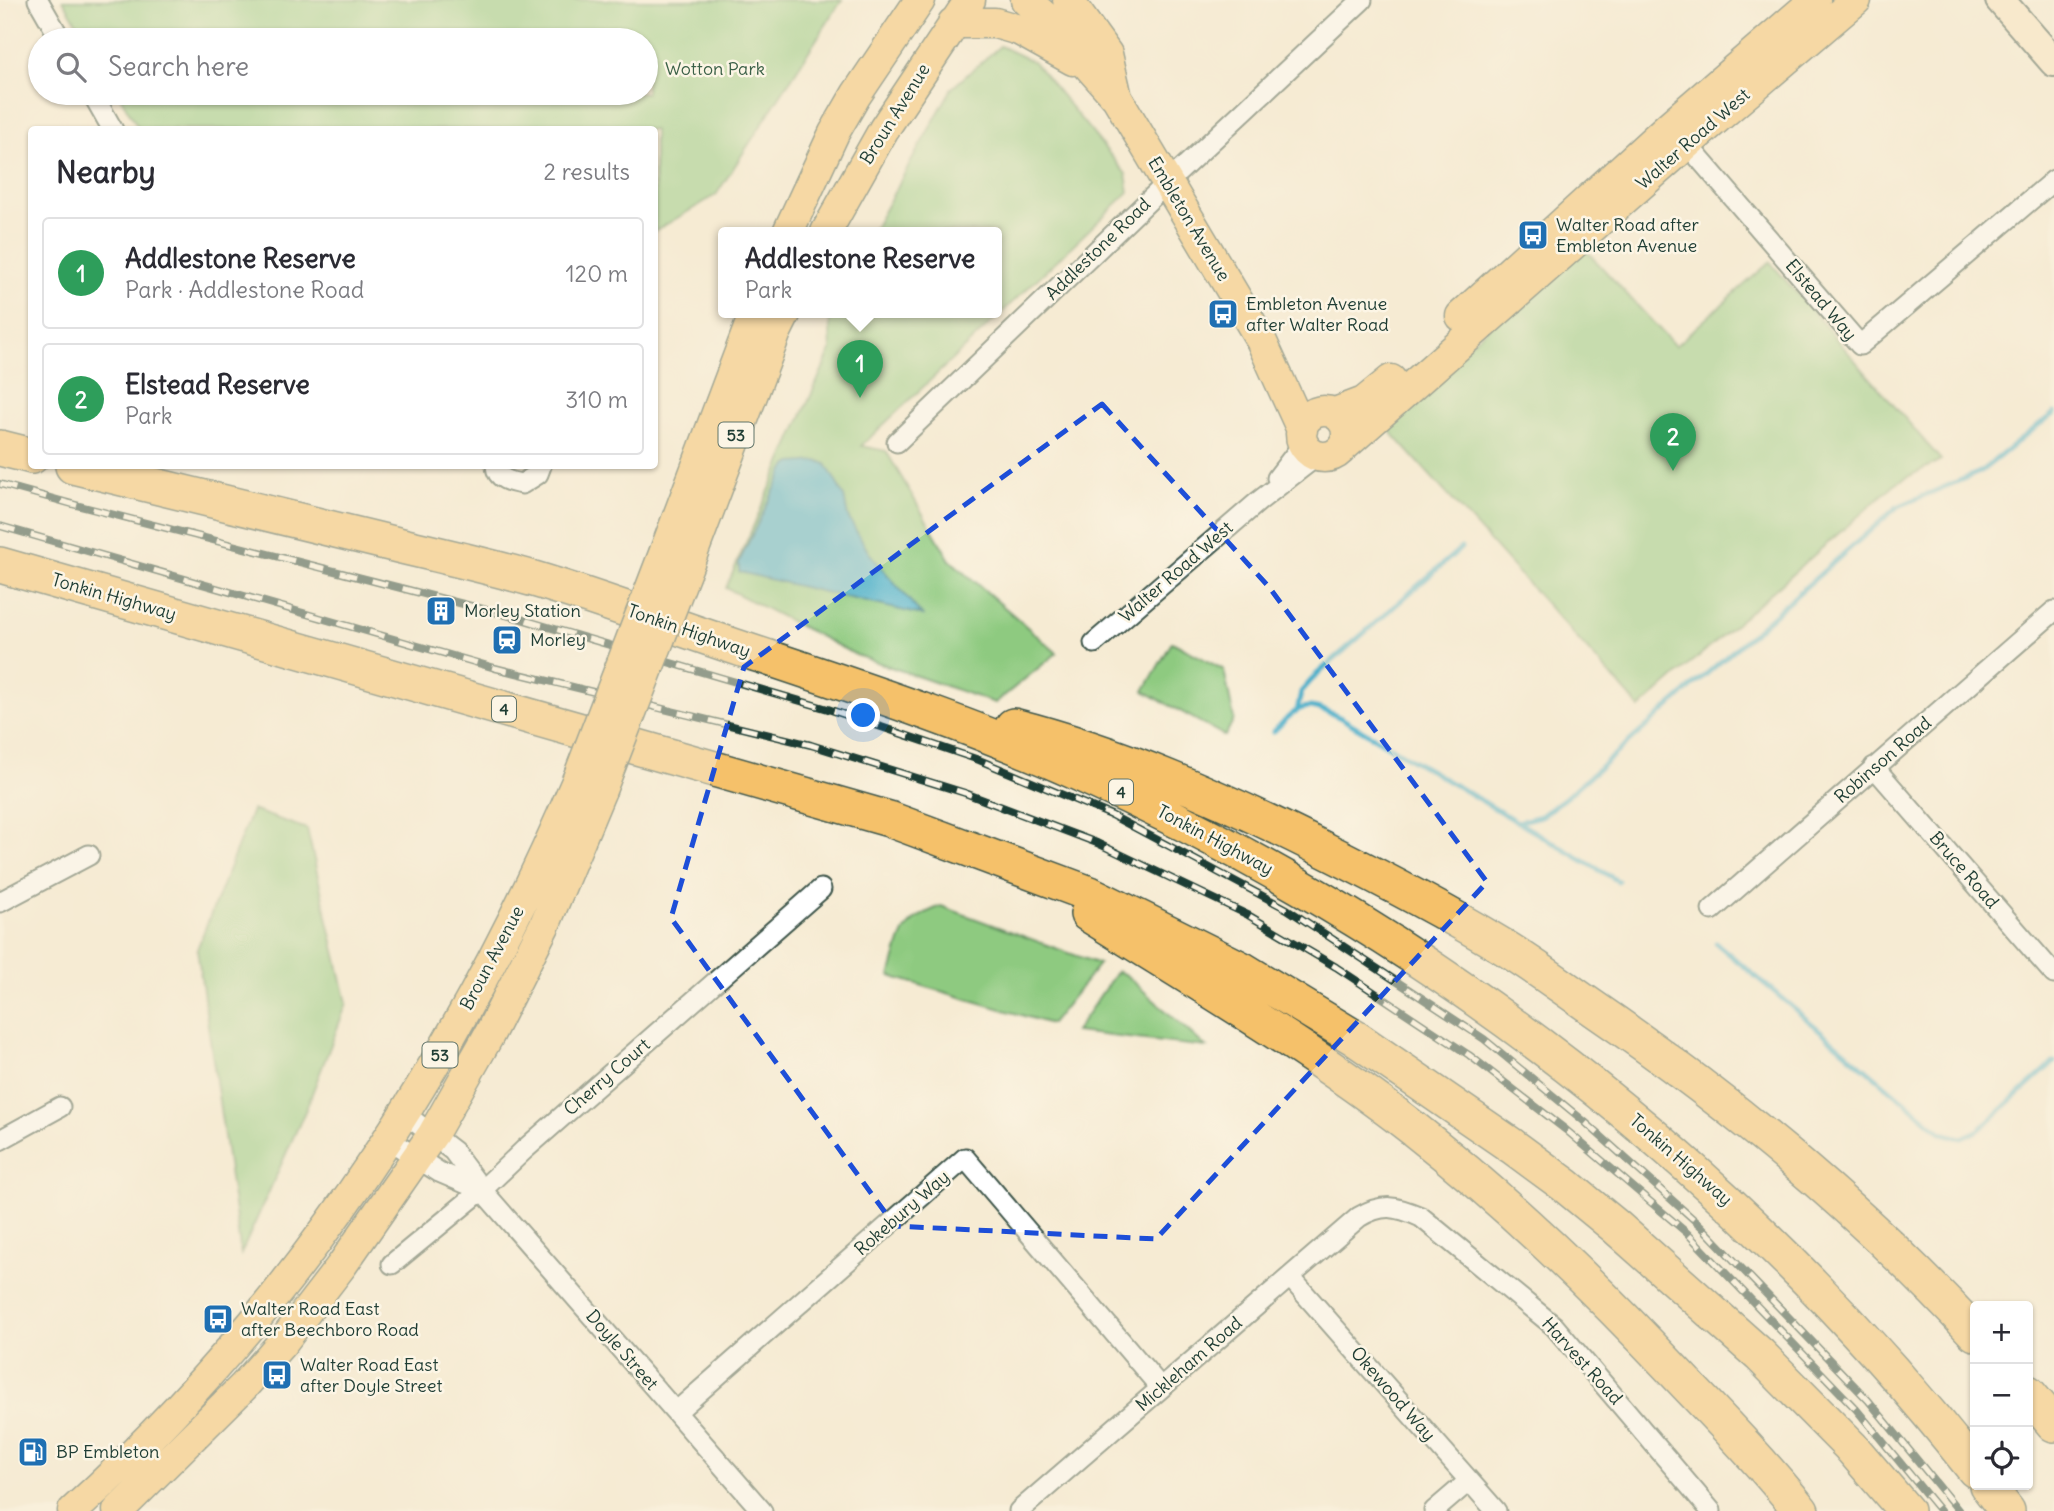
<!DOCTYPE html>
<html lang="en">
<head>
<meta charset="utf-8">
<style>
	:root { --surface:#fff; --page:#f2f2f3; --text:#2b2b33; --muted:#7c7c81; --line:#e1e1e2; --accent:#1f6fb2 }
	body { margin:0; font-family:Delius,sans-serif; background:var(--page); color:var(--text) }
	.controls { position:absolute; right:21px; bottom:21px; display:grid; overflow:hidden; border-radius:7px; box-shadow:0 2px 5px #0004 }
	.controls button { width:63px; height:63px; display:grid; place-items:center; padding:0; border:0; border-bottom:2px solid var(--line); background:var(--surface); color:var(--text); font:35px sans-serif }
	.you { position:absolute; left:864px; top:716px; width:24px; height:24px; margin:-18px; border:5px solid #fff; border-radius:50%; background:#1a73e8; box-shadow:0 0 0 10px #1a73e833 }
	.badge { display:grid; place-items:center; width:46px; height:46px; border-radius:50%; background:var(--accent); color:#fff; font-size:23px; font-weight:700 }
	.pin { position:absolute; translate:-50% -58px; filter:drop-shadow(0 2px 4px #0008) }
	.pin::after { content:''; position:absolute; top:37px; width:24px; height:21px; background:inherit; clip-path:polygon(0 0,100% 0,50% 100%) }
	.popup { position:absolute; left:718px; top:227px; width:284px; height:91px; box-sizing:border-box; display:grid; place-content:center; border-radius:7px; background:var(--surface); filter:drop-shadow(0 2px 5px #0005); font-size:23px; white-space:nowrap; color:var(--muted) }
	.popup b { font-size:26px; color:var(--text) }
	.popup::after { content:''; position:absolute; left:50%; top:100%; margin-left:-14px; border:14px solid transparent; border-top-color:var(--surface) }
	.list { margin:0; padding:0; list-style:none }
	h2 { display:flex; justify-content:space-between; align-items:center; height:91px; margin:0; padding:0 28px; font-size:30px }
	h2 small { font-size:23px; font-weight:400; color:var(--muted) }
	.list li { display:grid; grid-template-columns:46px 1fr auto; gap:21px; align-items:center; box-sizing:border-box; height:112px; margin:0 14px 14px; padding:0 14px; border:2px solid var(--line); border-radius:7px }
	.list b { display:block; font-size:26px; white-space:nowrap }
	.list p { margin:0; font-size:23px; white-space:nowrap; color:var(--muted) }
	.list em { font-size:23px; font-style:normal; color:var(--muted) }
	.icon { flex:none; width:38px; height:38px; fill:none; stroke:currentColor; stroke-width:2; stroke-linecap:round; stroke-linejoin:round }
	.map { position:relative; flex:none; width:2054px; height:1511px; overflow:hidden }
	.search { position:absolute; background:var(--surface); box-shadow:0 2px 5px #0004; left:28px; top:28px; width:630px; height:77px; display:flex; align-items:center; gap:18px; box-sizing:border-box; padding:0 24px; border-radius:38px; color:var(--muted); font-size:26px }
	.panel { position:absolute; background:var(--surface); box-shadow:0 2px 5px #0004; left:28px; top:126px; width:630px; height:343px; border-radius:7px }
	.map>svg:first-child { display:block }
	.green { fill:#8eca80; stroke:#56845a; stroke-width:2 }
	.water { fill:#4cb0cb; stroke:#367680; stroke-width:2 }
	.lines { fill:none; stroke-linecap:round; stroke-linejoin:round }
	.stream { stroke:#4cb0cb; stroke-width:5 }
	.street-casing { stroke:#3f574c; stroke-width:23 }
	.secondary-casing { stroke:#3f574c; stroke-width:32 }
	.primary-casing { stroke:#3f574c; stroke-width:33 }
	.highway-casing { stroke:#3f574c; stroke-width:38 }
	.street { stroke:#fff; stroke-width:19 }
	.secondary { stroke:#fbe6c4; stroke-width:28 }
	.primary { stroke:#f5c16b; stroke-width:30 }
	.highway { stroke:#f5c16b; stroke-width:35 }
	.rail-casing { stroke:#1f3d34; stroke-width:8 }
	.rail { stroke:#fcf5e5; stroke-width:5; stroke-dasharray:16; stroke-linecap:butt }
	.primary-bridge-casing { stroke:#3f574c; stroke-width:33; stroke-linecap:butt }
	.primary-bridge { stroke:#f5c16b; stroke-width:30 }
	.marked { fill:none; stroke:#1d4ed8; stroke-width:5; stroke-dasharray:14 9; stroke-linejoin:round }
	.labels { text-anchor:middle; stroke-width:5; stroke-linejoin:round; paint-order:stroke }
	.shield { fill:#fcf5e5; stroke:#617469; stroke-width:2 }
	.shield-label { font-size:16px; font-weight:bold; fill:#1f3d34 }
	.park-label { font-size:18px; fill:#3b6047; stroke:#fcf5e5 }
	.street-label { font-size:18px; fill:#1f3d34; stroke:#fcf5e5 }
	.poi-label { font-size:18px; fill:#1f3d34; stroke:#fcf5e5; text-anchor:start }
</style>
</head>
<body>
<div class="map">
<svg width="2054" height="1511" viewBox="0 0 2054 1511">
	<rect width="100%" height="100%" fill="#fcf5e5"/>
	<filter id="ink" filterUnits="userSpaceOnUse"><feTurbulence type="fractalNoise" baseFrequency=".0143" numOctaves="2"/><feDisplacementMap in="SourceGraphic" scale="14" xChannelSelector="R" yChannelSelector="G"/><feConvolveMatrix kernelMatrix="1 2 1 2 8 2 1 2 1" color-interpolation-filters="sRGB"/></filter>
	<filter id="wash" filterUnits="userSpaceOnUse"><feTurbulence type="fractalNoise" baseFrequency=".00686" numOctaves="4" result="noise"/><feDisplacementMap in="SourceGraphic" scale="28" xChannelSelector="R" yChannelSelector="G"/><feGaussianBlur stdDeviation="1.57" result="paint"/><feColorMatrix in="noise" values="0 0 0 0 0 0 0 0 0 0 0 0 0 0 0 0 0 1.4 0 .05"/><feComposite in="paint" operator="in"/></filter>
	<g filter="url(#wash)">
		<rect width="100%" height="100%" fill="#f6ebd3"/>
		<path class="green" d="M63,0H842L716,195L655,231L654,130L139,129L118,93H646V40H87Z
			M1000,46L1034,62L1126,174L1129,192L861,446L886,451L950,560L1057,653L995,703L856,655L726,588L831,350L829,312H996V232H872L952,88Z
			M1582,246L1675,346L1770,262L1941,460L1896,483L1640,708L1381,421Z
			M1172,642L1224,670L1234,719L1225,736L1144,691Z
			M252,810L307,829L347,1003L306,1109L241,1254L197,949Z
			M941,906L1099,964L1051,1024L890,976C903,935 898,923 941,906Z
			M1117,971L1126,975L1206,1047L1075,1032Z"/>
		<path class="water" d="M819,461L826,464L844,496L848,517L869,553L922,615L739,572V562L785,468L792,463Z"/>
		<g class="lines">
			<path class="stream" d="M1297,711L1301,692L1316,675L1461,548
				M1273,732C1301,704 1304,700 1341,718L1618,881
				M1517,822L1541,816L1566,797L1897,507L1980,472L2054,413
				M1716,943L1942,1133L1962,1138L1979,1130L2054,1062"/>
		</g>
	</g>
	<g filter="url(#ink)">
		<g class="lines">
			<g class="street-casing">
				<path id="street" d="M38,0L61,40
					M92,93L113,130
					M1680,136L1860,345L2054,180
					M897,442L1168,182L1362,0
					M496,466C497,479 510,482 522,484L538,474L541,466
					M1277,478L1303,444
					M1094,643L1259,501L1317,456
					M1874,767L2054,974
					M0,902L89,855
					M1712,910L2054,611
					M405,1114L453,1151L482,1190L762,1511
					M0,1140L60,1107
					M389,1140L439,1172L481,1190
					M392,1264L482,1190L524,1150L821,889
					M1290,1277L1496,1511
					M676,1412L965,1158L1161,1388
					M1019,1511L1359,1217C1383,1203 1396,1206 1421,1217L1554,1326L1711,1511
					M1434,1511L1469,1481"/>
			</g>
			<g class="secondary-casing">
				<path id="secondary" d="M2000,0L2054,62"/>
			</g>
			<g class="primary-casing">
				<path id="primary" d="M1026,0L1046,18L1117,98L1261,340L1302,430
					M1068,0L1107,54L1117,98
					M953,23H995L1019,30L1073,60
					M788,232L834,133L856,95L920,0
					M826,232L884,129L970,0
					M1461,316L1670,125L1815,0
					M1301 434a23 23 0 1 1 46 0a23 23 0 1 1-46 0Z
					M1335,413L1364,402L1391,380
					M1343,447L1687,144L1856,0
					M665,551L755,312
					M690,560L776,332L786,312
					M73,1511C297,1308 459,1058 577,781
					M118,1511L243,1387L282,1343L342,1265L433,1134L489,1035L545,924L601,790"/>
			</g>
			<g class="highway-casing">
				<path id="highway" d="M0,448L32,456
					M73,466C184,492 295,519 406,547C449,557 492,567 534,579C601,599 667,624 733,646C849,685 965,722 1076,772C1427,929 1737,1168 1975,1470
					M0,565L889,819L1090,894L1141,919L1243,970L1355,1038L1512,1146L1565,1185L1615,1226L1760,1355L1850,1446L1906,1511
					M1013,726C1119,753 1221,798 1319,847C1379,877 1439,908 1497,943C1530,962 1561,986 1593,1008C1732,1103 1861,1210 1975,1333
					M1088,914C1198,983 1311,1049 1414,1129C1507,1202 1592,1284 1673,1370C1717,1416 1761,1461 1801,1511
					M2028,1393L2054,1424
					M1987,1485L2007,1511"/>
			</g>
			<use href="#street" class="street"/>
			<use href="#secondary" class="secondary"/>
			<use href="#primary" class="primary"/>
			<use href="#highway" class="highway"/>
			<g class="rail-casing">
				<path id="rail" d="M0,484L72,504L514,617L828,709L979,760L1111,815L1287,909L1484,1039L1585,1122L1701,1226L1868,1400L1959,1511
					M0,526L495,668L811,745L965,793L1097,843L1248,915L1336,967L1469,1055L1566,1130L1687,1233L1856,1409L1940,1511"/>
			</g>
			<use href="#rail" class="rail"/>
			<g class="primary-bridge-casing">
				<path id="primary-bridge" d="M577,781L665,551
					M601,790L690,560"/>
			</g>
			<use href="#primary-bridge" class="primary-bridge"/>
		</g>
	</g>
	<path d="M0 0H2054V1511H0ZM1102,404L1269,587L1487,882L1156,1239L895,1226L671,918L744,667Z" fill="#f6ebd3" fill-opacity=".55" fill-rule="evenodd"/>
	<path class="marked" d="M1102,404L1269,587L1487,882L1156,1239L895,1226L671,918L744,667Z"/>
	<defs>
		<g id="bus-square" transform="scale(1.575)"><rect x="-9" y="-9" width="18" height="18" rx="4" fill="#1f6fb2" stroke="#fcf5e5"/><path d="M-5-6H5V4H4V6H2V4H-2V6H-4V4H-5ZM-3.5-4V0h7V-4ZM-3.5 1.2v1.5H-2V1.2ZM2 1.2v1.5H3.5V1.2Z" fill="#fff"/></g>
		<g id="building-square" transform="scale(1.575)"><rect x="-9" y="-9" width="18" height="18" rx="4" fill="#1f6fb2" stroke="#fcf5e5"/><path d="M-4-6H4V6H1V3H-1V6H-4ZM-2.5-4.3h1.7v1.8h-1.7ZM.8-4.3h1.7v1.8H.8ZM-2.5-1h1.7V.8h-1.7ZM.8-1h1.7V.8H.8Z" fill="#fff"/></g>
		<g id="station-square" transform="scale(1.575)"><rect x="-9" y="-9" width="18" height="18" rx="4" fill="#1f6fb2" stroke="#fcf5e5"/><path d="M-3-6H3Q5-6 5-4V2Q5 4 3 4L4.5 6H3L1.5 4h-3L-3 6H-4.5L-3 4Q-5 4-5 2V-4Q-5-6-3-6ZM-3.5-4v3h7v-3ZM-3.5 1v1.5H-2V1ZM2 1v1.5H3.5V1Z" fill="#fff"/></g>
		<g id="fuel-square" transform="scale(1.575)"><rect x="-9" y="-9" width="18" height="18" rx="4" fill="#1f6fb2" stroke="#fcf5e5"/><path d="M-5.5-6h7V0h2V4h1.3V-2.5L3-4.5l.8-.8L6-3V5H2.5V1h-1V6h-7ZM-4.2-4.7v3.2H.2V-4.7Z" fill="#fff"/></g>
	</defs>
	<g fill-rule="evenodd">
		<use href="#bus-square" x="1533" y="235"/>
		<use href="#bus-square" x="1223" y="314"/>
		<use href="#building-square" x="441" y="611"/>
		<use href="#station-square" x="507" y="640"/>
		<use href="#bus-square" x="218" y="1319"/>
		<use href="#bus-square" x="277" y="1375"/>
		<use href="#fuel-square" x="33" y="1452"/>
	</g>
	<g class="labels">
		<g class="shield">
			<rect x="718.5" y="422.5" width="35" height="25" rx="5"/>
			<rect x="492" y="696.5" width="24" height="25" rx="5"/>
			<rect x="1109" y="779.5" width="24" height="25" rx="5"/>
			<rect x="422.5" y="1042.5" width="35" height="25" rx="5"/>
		</g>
		<g class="shield-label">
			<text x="736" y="441">53</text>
			<text x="504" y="715">4</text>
			<text x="1121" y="798">4</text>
			<text x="440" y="1061">53</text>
		</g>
		<g class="park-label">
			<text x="715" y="75">Wotton Park</text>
		</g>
		<g class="street-label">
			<text transform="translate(895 114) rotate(-58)" y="6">Broun Avenue</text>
			<text transform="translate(1693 139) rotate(-41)" y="6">Walter Road West</text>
			<text transform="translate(1189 219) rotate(59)" y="6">Embleton Avenue</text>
			<text transform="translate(1098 249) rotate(-44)" y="6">Addlestone Road</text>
			<text transform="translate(1821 300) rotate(50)" y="6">Elstead Way</text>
			<text transform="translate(1176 572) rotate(-41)" y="6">Walter Road West</text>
			<text transform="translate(114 597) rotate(16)" y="6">Tonkin Highway</text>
			<text transform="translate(689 631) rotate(19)" y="6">Tonkin Highway</text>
			<text transform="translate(1883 760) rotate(-41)" y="6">Robinson Road</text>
			<text transform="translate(1215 840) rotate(28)" y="6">Tonkin Highway</text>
			<text transform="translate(1964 870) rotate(49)" y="6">Bruce Road</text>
			<text transform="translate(492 958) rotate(-62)" y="6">Broun Avenue</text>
			<text transform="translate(607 1077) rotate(-41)" y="6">Cherry Court</text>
			<text transform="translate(1681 1160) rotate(41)" y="6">Tonkin Highway</text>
			<text transform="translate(902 1213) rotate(-41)" y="6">Rokebury Way</text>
			<text transform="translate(622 1350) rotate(49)" y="6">Doyle Street</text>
			<text transform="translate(1582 1361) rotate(48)" y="6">Harvest Road</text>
			<text transform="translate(1189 1364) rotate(-41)" y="6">Mickleham Road</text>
			<text transform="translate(1393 1394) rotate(49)" y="6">Okewood Way</text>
		</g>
		<g class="poi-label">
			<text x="1556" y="231">Walter Road after<tspan x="1556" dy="21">Embleton Avenue</tspan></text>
			<text x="1246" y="310">Embleton Avenue<tspan x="1246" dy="21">after Walter Road</tspan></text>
			<text x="464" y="617">Morley Station</text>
			<text x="530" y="646">Morley</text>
			<text x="241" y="1315">Walter Road East<tspan x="241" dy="21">after Beechboro Road</tspan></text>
			<text x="300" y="1371">Walter Road East<tspan x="300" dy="21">after Doyle Street</tspan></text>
			<text x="56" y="1458">BP Embleton</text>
		</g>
	</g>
</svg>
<div class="controls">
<button>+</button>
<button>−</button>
<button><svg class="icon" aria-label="locate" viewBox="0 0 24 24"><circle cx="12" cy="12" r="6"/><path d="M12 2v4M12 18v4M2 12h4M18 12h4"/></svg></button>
</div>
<div class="you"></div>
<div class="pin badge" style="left:860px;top:398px;background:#2e9e5b">1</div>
<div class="popup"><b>Addlestone Reserve</b>Park</div>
<div class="pin badge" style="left:1673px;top:471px;background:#2e9e5b">2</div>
<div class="search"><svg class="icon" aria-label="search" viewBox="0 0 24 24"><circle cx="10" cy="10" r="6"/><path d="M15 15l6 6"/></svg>Search here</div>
<section class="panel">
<h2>Nearby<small>2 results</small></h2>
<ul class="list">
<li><span class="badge" style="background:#2e9e5b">1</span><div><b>Addlestone Reserve</b><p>Park · Addlestone Road</p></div><em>120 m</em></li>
<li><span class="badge" style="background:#2e9e5b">2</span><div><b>Elstead Reserve</b><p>Park</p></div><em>310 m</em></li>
</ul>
</section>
</div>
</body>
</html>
